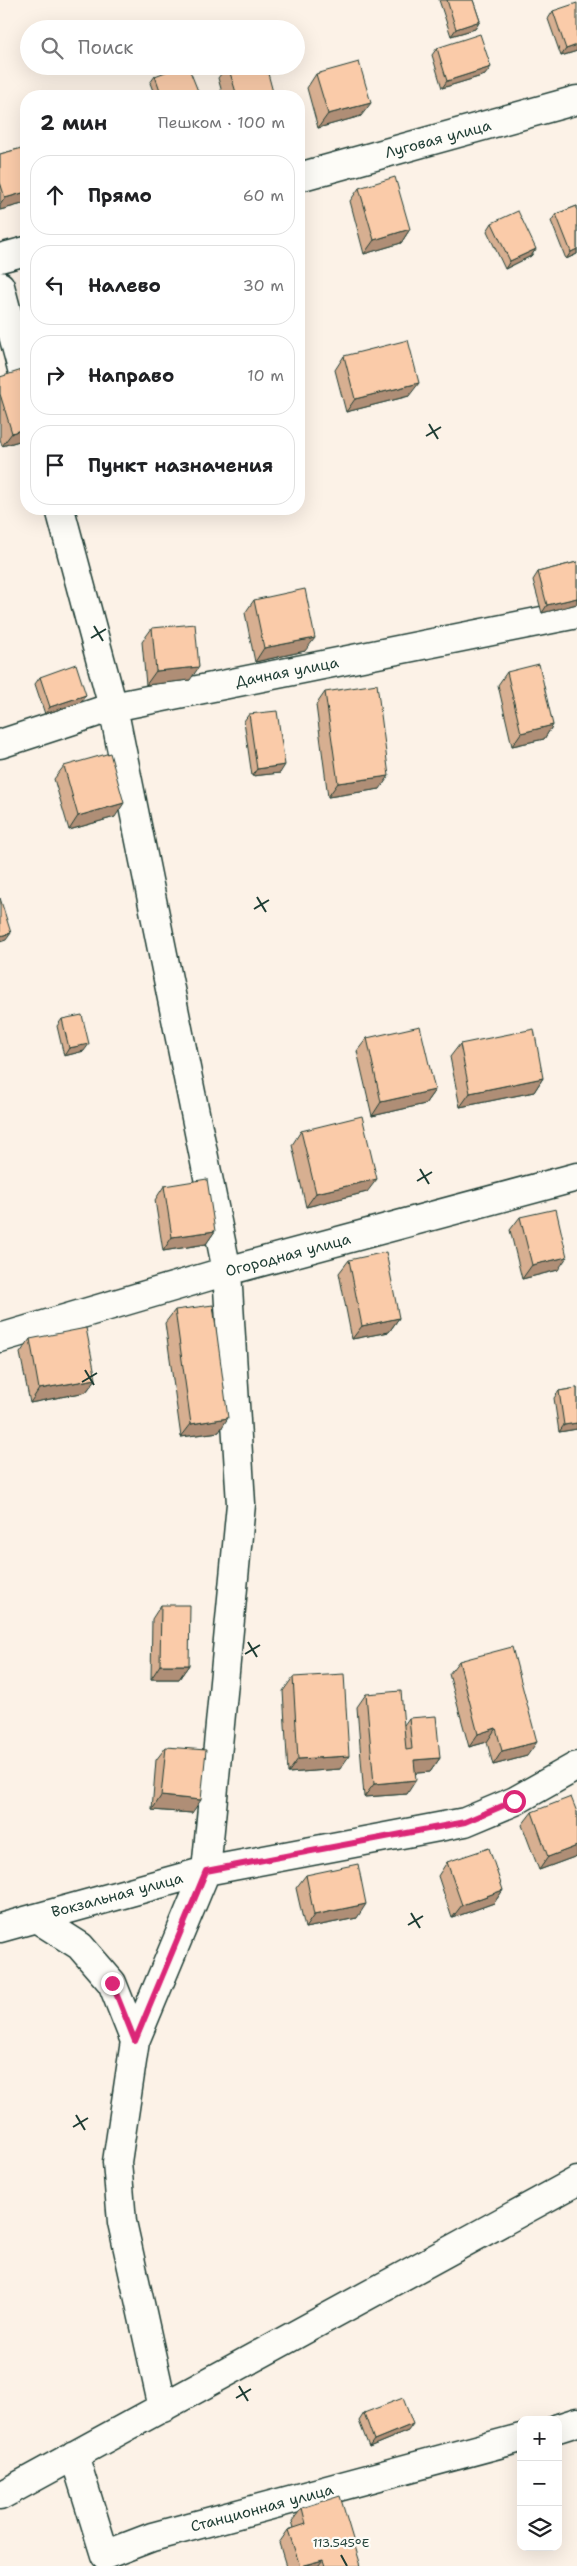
<!DOCTYPE html>
<html lang="ru">
<head>
<meta charset="utf-8">
<style>
	:root { --surface:#fff; --page:#f6f6f6; --text:#202124; --muted:#757577; --line:#e0e0e0 }
	body { margin:0; font-family:"Shantell Sans",sans-serif; background:var(--page); color:var(--text) }
	.controls { position:absolute; right:15px; bottom:15px; display:grid; overflow:hidden; border-radius:10px; box-shadow:0 5px 20px #0002 }
	.controls button { width:45px; height:45px; display:grid; place-items:center; padding:0; border:0; border-bottom:1px solid var(--line); background:var(--surface); color:var(--text); font:25px sans-serif }
	.stop { position:absolute; width:15px; height:15px; margin:-11px; border:4px solid #db2777; border-radius:50%; background:#fff }
	.stop.end { background:#db2777; border-color:#fff; box-shadow:0 1px 5px #0008 }
	.list { margin:0; padding:0; list-style:none }
	h2 { display:flex; justify-content:space-between; align-items:center; height:65px; margin:0; padding:0 20px; font-size:21px }
	h2 small { font-size:16px; font-weight:400; color:var(--muted) }
	.list li { display:grid; grid-template-columns:32px 1fr auto; gap:15px; align-items:center; box-sizing:border-box; height:80px; margin:0 10px 10px; padding:0 10px; border:1px solid var(--line); border-radius:20px }
	.list b { display:block; font-size:19px; white-space:nowrap }
	.list em { font-size:16px; font-style:normal; color:var(--muted) }
	.icon { flex:none; width:28px; height:28px; fill:none; stroke:currentColor; stroke-width:2; stroke-linecap:round; stroke-linejoin:round }
	.map { position:relative; flex:none; width:577px; height:2566px; overflow:hidden }
	.search { position:absolute; background:var(--surface); box-shadow:0 5px 20px #0002; left:20px; top:20px; width:285px; height:55px; display:flex; align-items:center; gap:12px; box-sizing:border-box; padding:0 18px; border-radius:28px; color:var(--muted); font-size:19px }
	.panel { position:absolute; background:var(--surface); box-shadow:0 5px 20px #0002; left:20px; top:90px; width:285px; height:425px; border-radius:20px }
	.map>svg:first-child { display:block }
	.lines { fill:none; stroke-linecap:round; stroke-linejoin:round }
	.minor-casing { stroke:#1f3d34; stroke-width:31 }
	.minor { stroke:#fdfcf7; stroke-width:28 }
	.wall { fill:#d7af91; stroke:#1f3d34 }
	.shaded-wall { fill:#af8e76; stroke:#1f3d34 }
	.building { fill:#facba9; stroke:#1f3d34 }
	.route { stroke:#db2777; stroke-width:6 }
	.ticks { fill:none; stroke:#1f3d34; stroke-width:2 }
	.labels { text-anchor:middle; stroke-width:4.5; stroke-linejoin:round; paint-order:stroke }
	.street-label { font-size:15px; fill:#1f3d34; stroke:#fdfcf7 }
	.ticks-label { font-size:12px; text-anchor:middle; fill:#1f3d34; stroke:#fdfcf7; stroke-width:4.5; stroke-linejoin:round; paint-order:stroke }
</style>
</head>
<body>
<div class="map">
<svg width="577" height="2566" viewBox="0 0 577 2566">
	<rect width="100%" height="100%" fill="#fcf2e7"/>
	<filter id="ink" filterUnits="userSpaceOnUse"><feTurbulence type="fractalNoise" baseFrequency=".02" numOctaves="2"/><feDisplacementMap in="SourceGraphic" scale="10" xChannelSelector="R" yChannelSelector="G"/><feConvolveMatrix kernelMatrix="1 2 1 2 8 2 1 2 1" color-interpolation-filters="sRGB"/></filter>
	<g filter="url(#ink)">
		<g class="lines">
			<g class="minor-casing">
				<path id="minor" d="M299,177L577,100
					M0,258L26,251
					M0,286L26,384
					M60,509L113,707L227,1271L241,1504L206,1871L135,2041L117,2162L122,2222L163,2408
					M0,744L113,707L577,614
					M0,1338L227,1271L577,1177
					M36,1918L80,1946L112,1983L135,2041
					M0,1928L206,1871L465,1822L515,1801L577,1766
					M558,2428L577,2422
					M74,2455L105,2555L152,2537L521,2438
					M0,2496L577,2181"/>
			</g>
			<use href="#minor" class="minor"/>
		</g>
		<path class="wall" d="M439,0H473L480,21L475,29L451,36Z
			M553,11L577,51L561,56L548,19Z
			M437,48L485,75L442,88L432,55Z
			M227,66H228L274,96H223L218,78Z
			M316,74L361,116L318,128L307,88Z
			M155,76L200,96H155L150,83Z
			M26,147V203L0,210V154Z
			M359,188L410,229L401,243L364,254L350,201Z
			M577,206V254L566,259L551,221L556,214Z
			M492,223L536,249L531,256L505,269L487,231Z
			M344,356L409,396L346,412L335,370Z
			M26,374V439L2,446L0,439V377Z
			M577,562V604L542,613L533,580L538,572Z
			M254,600L305,651L255,662L245,613Z
			M152,628L190,680L146,685L142,642Z
			M507,672L553,725L544,739L512,746L498,685Z
			M40,677L81,702L45,714L35,684Z
			M325,692L380,789L328,797L316,705Z
			M249,714L280,773L252,776L244,721Z
			M64,766L115,817L69,830L54,779Z
			M62,1019L84,1051L64,1056L57,1026Z
			M367,1038L435,1090L425,1104L372,1116L357,1051Z
			M460,1044L543,1078L534,1092L460,1107L450,1057Z
			M301,1131L367,1192L306,1207L292,1145Z
			M164,1186L215,1231L206,1244L163,1251L155,1200Z
			M520,1217L558,1270L522,1279L510,1230Z
			M349,1260L399,1318L389,1332L352,1339L339,1273Z
			M175,1310L219,1432L181,1437L165,1323Z
			M30,1339L96,1379L86,1392L30,1403L20,1353Z
			M577,1388V1429L559,1432L554,1398L559,1391Z
			M161,1605L189,1665L179,1679H151L152,1619Z
			M459,1661L527,1756L493,1765L487,1742L469,1747L449,1674Z
			M293,1677L340,1769L288,1773L283,1691Z
			M366,1694L404,1725L409,1718L440,1758L430,1772L416,1773L407,1794L364,1797L357,1707Z
			M166,1747L192,1813L152,1810L156,1760Z
			M532,1812H577V1856L539,1870L522,1825Z
			M447,1862L503,1890L494,1903L452,1918L438,1876Z
			M306,1875L357,1918L305,1928L296,1888Z
			M364,2413L408,2431L369,2447L359,2421Z
			M302,2508L361,2566H286L279,2543L288,2530L294,2528L292,2521Z"/>
		<path class="shaded-wall" d="M480,21L475,29L451,36L456,29Z
			M577,45V51L561,56L566,49Z
			M491,67L485,75L442,88L447,81Z
			M371,103L361,116L318,128L328,114Z
			M26,192V203L0,210V205L5,198Z
			M410,229L401,243L364,254L374,240Z
			M536,249L531,256L505,269L510,261Z
			M577,249V254L566,259L571,252Z
			M419,383L409,396L346,412L355,399Z
			M26,428V439L2,446L12,433Z
			M577,598V604L542,613L547,605Z
			M315,638L305,651L255,662L264,648Z
			M199,667L190,680L146,685L156,671Z
			M86,695L81,702L45,714L50,707Z
			M553,725L544,739L512,746L521,733Z
			M285,765L280,773L252,776L257,769Z
			M389,776L380,789L328,797L338,783Z
			M124,803L115,817L69,830L78,816Z
			M11,933L6,940L0,942V936Z
			M89,1044L84,1051L64,1056L69,1048Z
			M543,1078L534,1092L460,1107L470,1093Z
			M435,1090L425,1104L372,1116L381,1102Z
			M377,1179L367,1192L306,1207L316,1193Z
			M215,1231L206,1244L163,1251L172,1237Z
			M567,1257L558,1270L522,1279L532,1265Z
			M399,1318L389,1332L352,1339L362,1326Z
			M96,1379L86,1392L30,1403L39,1389Z
			M228,1418L219,1432L181,1437L191,1424Z
			M577,1423V1429L559,1432L564,1425Z
			M160,1665H189L179,1679H151Z
			M496,1728L487,1742L469,1747L478,1734Z
			M537,1742L527,1756L493,1765L502,1751Z
			M349,1756L340,1769L288,1773L298,1759Z
			M440,1758L430,1772L405,1774L414,1760Z
			M416,1780L407,1794L364,1797L374,1784Z
			M161,1796L201,1800L192,1813L152,1810Z
			M577,1846V1856L539,1870L548,1857Z
			M503,1890L494,1903L452,1918L462,1905Z
			M366,1904L357,1918L305,1928L314,1915Z
			M413,2424L408,2431L369,2447L374,2440Z
			M323,2560L318,2566H302Z"/>
		<path class="building" d="M447,0H473L480,21L456,29Z
			M577,3V45L566,49L553,11Z
			M480,34L491,67L447,81L437,48Z
			M359,62L371,103L328,114L316,74Z
			M181,66H188L200,96H162L155,76Z
			M228,66H266L274,96H237Z
			M26,147V192L5,198L0,182V154Z
			M395,177L410,229L374,240L359,188Z
			M577,206V249L571,252L556,214Z
			M518,211L536,249L510,261L492,223Z
			M408,340L419,383L355,399L344,356Z
			M25,369L26,374V428L12,433L0,394V377Z
			M577,562V598L547,605L538,572Z
			M305,589L315,638L264,648L254,600Z
			M195,624L199,667L156,671L152,628Z
			M76,664L86,695L50,707L40,677Z
			M539,664L553,725L521,733L507,672Z
			M377,684L389,776L338,783L325,692Z
			M277,711L285,765L257,769L249,714Z
			M110,753L124,803L78,816L64,766Z
			M0,898L11,933L0,936Z
			M82,1015L89,1044L69,1048L62,1019Z
			M420,1026L435,1090L381,1102L367,1038Z
			M534,1029L543,1078L470,1093L460,1044Z
			M362,1116L377,1179L316,1193L301,1131Z
			M207,1179L215,1231L172,1237L164,1186Z
			M556,1209L567,1257L532,1265L520,1217Z
			M386,1252L399,1318L362,1326L349,1260Z
			M213,1305L228,1418L191,1424L175,1310Z
			M86,1328L96,1379L39,1389L30,1339Z
			M577,1388V1423L564,1425L559,1391Z
			M161,1605H190L189,1665H160Z
			M512,1647L537,1742L502,1751L496,1728L478,1734L459,1661Z
			M344,1674L349,1756L298,1759L293,1677Z
			M401,1691L406,1750L412,1749L409,1718L436,1716L440,1758L414,1760L416,1780L374,1784L366,1694Z
			M166,1747L206,1750L201,1800L161,1796Z
			M571,1797L577,1812V1846L548,1857L532,1812Z
			M489,1848L503,1890L462,1905L447,1862Z
			M358,1864L366,1904L314,1915L306,1875Z
			M403,2398L413,2424L374,2440L364,2413Z
			M340,2496L361,2566H325L323,2560L300,2566L288,2530L306,2524L302,2508Z"/>
	</g>
	<g class="lines" filter="url(#ink)">
		<path class="route" d="M112,1983L135,2041L206,1871L465,1822L514,1801"/>
	</g>
	<path class="ticks" d="M429,424L438,439M426,436L441,427M94,626L103,641M91,638L106,629M257,897L266,912M254,909L269,900M420,1169L429,1184M417,1181L432,1172M85,1370L94,1385M82,1382L97,1373M248,1642L257,1657M245,1654L260,1645M411,1913L420,1928M408,1925L423,1916M76,2115L85,2130M73,2127L88,2118M239,2386L248,2401M236,2398L251,2389M341,2555L347,2566"/>
	<g class="labels">
		<g class="street-label">
			<text transform="translate(438 139) rotate(-15)" y="5">Луговая улица</text>
			<text transform="translate(287 672) rotate(-11)" y="5">Дачная улица</text>
			<text transform="translate(288 1255) rotate(-15)" y="5">Огородная улица</text>
			<text transform="translate(117 1895) rotate(-15)" y="5">Вокзальная улица</text>
			<text transform="translate(262 2508) rotate(-15)" y="5">Станционная улица</text>
		</g>
	</g>
	<g class="ticks-label">
		<text x="341" y="2547">113.545°E</text>
	</g>
</svg>
<div class="controls">
<button>+</button>
<button>−</button>
<button><svg class="icon" aria-label="layers" viewBox="0 0 24 24"><path d="M12 4l9 5-9 5-9-5zM3 14l9 5 9-5"/></svg></button>
</div>
<div class="stop" style="left:514px;top:1801px"></div>
<div class="stop end" style="left:112px;top:1983px"></div>
<div class="search"><svg class="icon" aria-label="search" viewBox="0 0 24 24"><circle cx="10" cy="10" r="6"/><path d="M15 15l6 6"/></svg>Поиск</div>
<section class="panel">
<h2>2 мин<small>Пешком · 100 m</small></h2>
<ul class="list">
<li><svg class="icon" aria-label="ahead" viewBox="0 0 24 24"><path d="M12 20V5M6 11l6-6 6 6"/></svg><div><b>Прямо</b></div><em>60 m</em></li>
<li><svg class="icon" aria-label="left" viewBox="0 0 24 24"><path d="M17 20v-9H6M10 6l-5 5 5 5"/></svg><div><b>Налево</b></div><em>30 m</em></li>
<li><svg class="icon" aria-label="right" viewBox="0 0 24 24"><path d="M7 20v-9h11M14 6l5 5-5 5"/></svg><div><b>Направо</b></div><em>10 m</em></li>
<li><svg class="icon" aria-label="arrive" viewBox="0 0 24 24"><path d="M6 21V4h12l-3 4 3 4H6"/></svg><div><b>Пункт назначения</b></div></li>
</ul>
</section>
</div>
</body>
</html>
